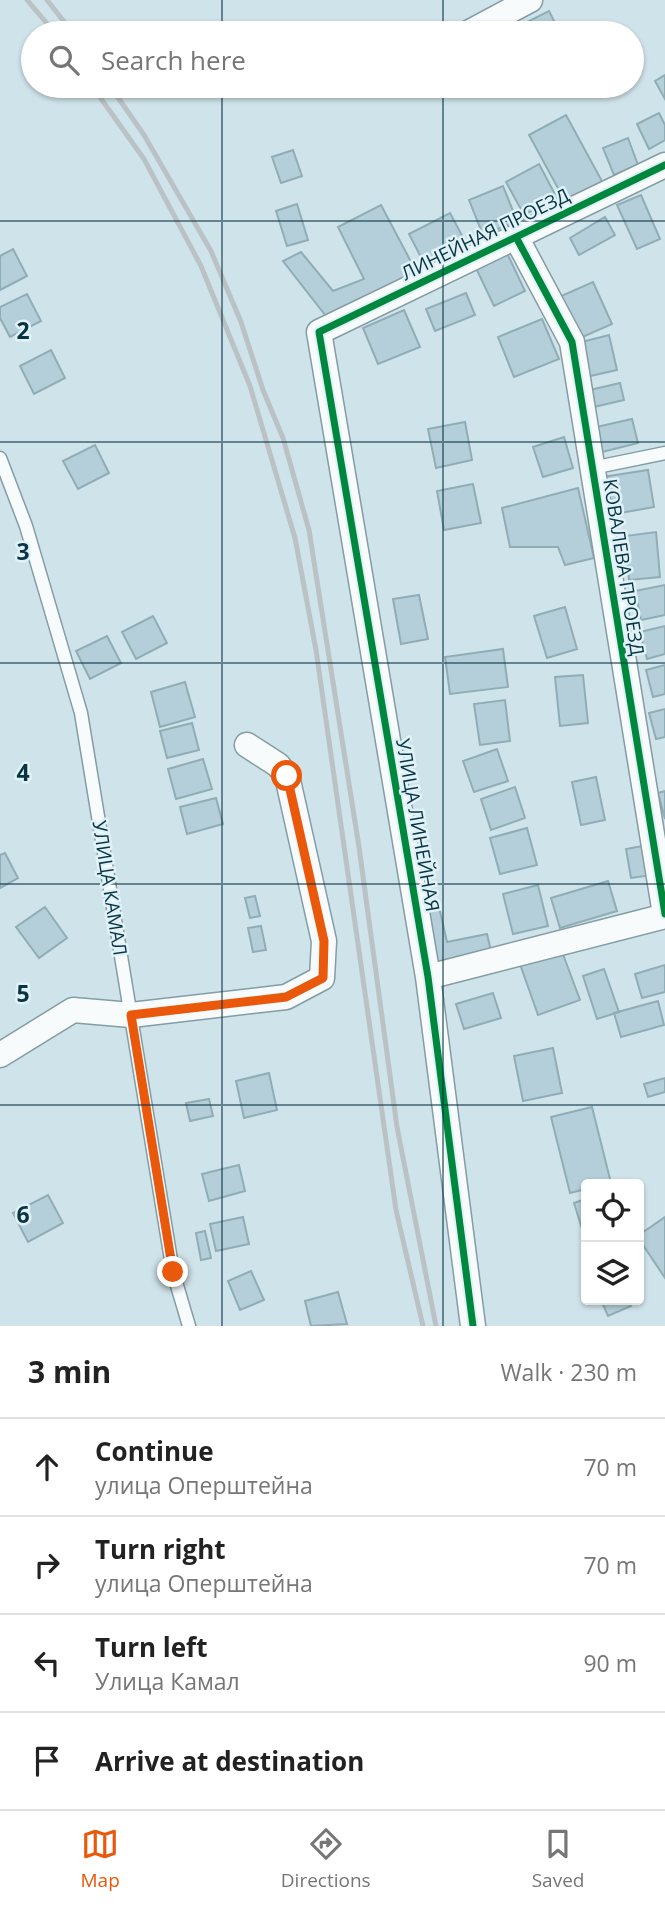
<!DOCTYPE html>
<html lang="en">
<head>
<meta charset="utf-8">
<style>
	:root { --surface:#fff; --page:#f2f2f2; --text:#222; --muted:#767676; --line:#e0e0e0; --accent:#ea580c }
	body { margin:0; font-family:"Open Sans",sans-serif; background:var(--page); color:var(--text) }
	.controls { position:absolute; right:21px; bottom:21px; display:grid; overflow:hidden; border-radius:7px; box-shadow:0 2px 5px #0004 }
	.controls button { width:63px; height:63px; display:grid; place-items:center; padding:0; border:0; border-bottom:2px solid var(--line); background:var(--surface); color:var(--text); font:35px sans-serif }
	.stop { position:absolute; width:21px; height:21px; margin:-16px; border:5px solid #ea580c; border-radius:50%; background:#fff }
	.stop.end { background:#ea580c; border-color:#fff; box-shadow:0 2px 7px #0008 }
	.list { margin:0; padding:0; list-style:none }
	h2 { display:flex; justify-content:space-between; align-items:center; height:91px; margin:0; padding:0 28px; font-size:30px }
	h2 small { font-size:23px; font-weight:400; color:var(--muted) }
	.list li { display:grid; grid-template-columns:46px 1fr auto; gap:21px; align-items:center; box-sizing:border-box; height:98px; padding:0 28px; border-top:2px solid var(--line) }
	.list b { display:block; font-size:26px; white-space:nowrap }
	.list p { margin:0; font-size:23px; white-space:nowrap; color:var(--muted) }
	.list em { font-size:23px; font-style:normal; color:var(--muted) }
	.icon { flex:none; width:38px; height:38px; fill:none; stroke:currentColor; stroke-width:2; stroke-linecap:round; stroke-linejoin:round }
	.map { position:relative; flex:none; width:665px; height:1326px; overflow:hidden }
	.search { position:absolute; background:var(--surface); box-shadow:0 2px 5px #0004; left:21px; right:21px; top:21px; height:77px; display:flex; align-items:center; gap:18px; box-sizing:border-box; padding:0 24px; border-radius:38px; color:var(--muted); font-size:26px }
	.sheet { height:483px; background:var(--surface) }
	nav { display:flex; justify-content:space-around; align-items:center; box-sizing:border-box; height:98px; border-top:2px solid var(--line); background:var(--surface); font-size:19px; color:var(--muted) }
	nav a { display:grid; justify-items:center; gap:4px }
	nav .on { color:var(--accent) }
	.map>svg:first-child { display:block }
	.building { fill:#b4cfd9; stroke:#90adb6; stroke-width:2 }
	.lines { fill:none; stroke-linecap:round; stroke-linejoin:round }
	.service-casing { stroke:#849ca4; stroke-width:15 }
	.minor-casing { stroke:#849ca4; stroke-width:27 }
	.service { stroke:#f8fbfc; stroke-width:12 }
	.minor { stroke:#f8fbfc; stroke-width:24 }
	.rail { stroke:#bac2c5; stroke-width:5 }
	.cycleway-casing { stroke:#e0f2f8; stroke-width:11 }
	.cycleway { stroke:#00873e; stroke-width:7 }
	.route { stroke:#ea580c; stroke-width:9 }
	.grid { fill:none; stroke:#093543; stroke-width:2; stroke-opacity:0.55 }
	.labels { text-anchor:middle; stroke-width:5; stroke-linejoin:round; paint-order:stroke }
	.street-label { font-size:19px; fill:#093543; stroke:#e0f2f8 }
	.grid-label { font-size:23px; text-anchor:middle; font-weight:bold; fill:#093543; stroke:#e0f2f8; stroke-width:5; stroke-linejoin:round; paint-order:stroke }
</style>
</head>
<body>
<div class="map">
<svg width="665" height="1326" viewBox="0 0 665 1326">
	<rect width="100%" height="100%" fill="#cfe3ea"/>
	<path class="building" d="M549,11L560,33H505Z
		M665,75V99L655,81Z
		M659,113L665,125V140L649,149L637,124Z
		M566,115L603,183L566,203L529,135Z
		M628,138L638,165L614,175L603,148Z
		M293,150L302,176L281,183L272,157Z
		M539,164L557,198L524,215L506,182Z
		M503,186L517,221L483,235L469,200Z
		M641,195L660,239L637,249L617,205Z
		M297,204L308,240L287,246L276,211Z
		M381,205L418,275L329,320L283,261L301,252L333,291L364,279L338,227Z
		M450,213L467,245L426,267L409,234Z
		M605,217L615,235L579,255L570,238Z
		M13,249L27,276L0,290V256Z
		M506,251L525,291L494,306L475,266Z
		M593,282L612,324L578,339L559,297Z
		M466,293L475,315L435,331L426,309Z
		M27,294L41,321L10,337L0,318V307Z
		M404,310L420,347L378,364L363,328Z
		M542,319L559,359L514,377L498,337Z
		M609,335L617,370L586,377L578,343Z
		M51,350L65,378L34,394L20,366Z
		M620,383L624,400L594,407L590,390Z
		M632,419L638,443L598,453L592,428Z
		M465,422L472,460L436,468L428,429Z
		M564,437L573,468L543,477L533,447Z
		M95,445L109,473L78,489L63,461Z
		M648,470L654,507L609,515L602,477Z
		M473,484L481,523L444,530L437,491Z
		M578,488L594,558L565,565L558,547H510L502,508Z
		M656,532L660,577L629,580L625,536Z
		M665,585V615L641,620L635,591Z
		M419,595L428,639L401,644L393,599Z
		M565,607L577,649L547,658L534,616Z
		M153,616L167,643L136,659L122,632Z
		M665,626V654L647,659L640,632Z
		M107,636L121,663L90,679L76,651Z
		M503,649L508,687L450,694L445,657Z
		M665,665V694L653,697L646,670Z
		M583,675L588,723L560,726L555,677Z
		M185,682L195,717L160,727L151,692Z
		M505,700L510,741L480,745L474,704Z
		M665,709V737L656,739L649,713Z
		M192,723L199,750L167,758L160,731Z
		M497,749L508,781L474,792L463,761Z
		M203,759L212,789L176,799L168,769Z
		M596,777L605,820L581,825L572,782Z
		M515,787L525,818L491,830L481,799Z
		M665,791V819L658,793Z
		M216,798L223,824L187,834L180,807Z
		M527,828L537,865L500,874L490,838Z
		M648,845L653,875L631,878L626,849Z
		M5,853L18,878L0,888V855Z
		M608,881L617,911L560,928L551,898Z
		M538,885L548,926L513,934L503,894Z
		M255,896L260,916L250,918L245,898Z
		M45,907L67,938L39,958L16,927Z
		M439,907L447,942L487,934L491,951L434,963L423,910Z
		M261,926L266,950L253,952L248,928Z
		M561,949L580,1000L538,1015L520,964Z
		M665,965V992L642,998L635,974Z
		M604,969L619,1012L597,1019L583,976Z
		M493,993L501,1018L464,1029L456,1004Z
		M658,1001L664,1025L621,1037L614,1013Z
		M553,1048L562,1093L523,1101L514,1056Z
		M269,1073L277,1110L244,1118L236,1081Z
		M665,1078V1092L648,1097L644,1084Z
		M209,1099L213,1116L190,1121L186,1103Z
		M592,1107L611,1183L586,1184V1189L570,1193L551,1117Z
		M239,1165L245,1191L209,1201L202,1174Z
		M48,1195L63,1223L28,1242L13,1213Z
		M586,1199V1234L584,1235L574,1203Z
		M243,1217L249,1244L216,1251L210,1224Z
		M665,1217V1278L639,1239V1235Z
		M205,1231L211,1258L201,1260L196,1233Z
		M251,1271L264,1300L240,1310L228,1281Z
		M338,1292L347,1324L311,1326L305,1301Z
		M601,1300H628L631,1306L608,1316Z"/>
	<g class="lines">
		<g class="service-casing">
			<path id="service" d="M0,458L26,526L81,713L173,1272L189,1326
				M592,468L665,453"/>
		</g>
		<g class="minor-casing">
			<path id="minor" d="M468,33L530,0
				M516,237L572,342L665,914
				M428,977L665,916
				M0,1055L73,1010L131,1015L286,997L322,978L324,941L287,776L278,765L247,745
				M473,1326L428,977L319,332L665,165"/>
		</g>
		<use href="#service" class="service"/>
		<use href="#minor" class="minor"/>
		<path class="rail" d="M27,0L55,33
			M47,0L73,33
			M92,86L144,159L201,266L250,386L295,538L316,650L396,1210L423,1326
			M110,86L144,135L211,251L241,322L263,390L283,438L309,530L359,847L397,1127L436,1326"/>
		<g class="cycleway-casing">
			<path id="cycleway" d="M516,237L572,342L665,914
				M473,1326L428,977L319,332L665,165"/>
		</g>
		<use href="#cycleway" class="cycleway"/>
	</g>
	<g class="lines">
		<path class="route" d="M173,1272L131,1015L286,997L323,978L324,941L287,776"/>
	</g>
	<path class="grid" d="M222,0V33M443,0V33M222,86V1326M443,86V1326M0,221H665M0,442H665M0,663H665M0,884H665M0,1105H665"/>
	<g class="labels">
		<g class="street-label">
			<text transform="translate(485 234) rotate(-26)" y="7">ЛИНЕЙНАЯ ПРОЕЗД</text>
			<text transform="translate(624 567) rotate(81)" y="7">КОВАЛЕВА ПРОЕЗД</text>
			<text transform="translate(418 825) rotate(80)" y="7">УЛИЦА ЛИНЕЙНАЯ</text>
			<text transform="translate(110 888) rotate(81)" y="7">УЛИЦА КАМАЛ</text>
		</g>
	</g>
	<g class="grid-label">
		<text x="23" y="339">2</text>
		<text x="23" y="560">3</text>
		<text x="23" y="781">4</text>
		<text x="23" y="1002">5</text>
		<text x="23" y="1223">6</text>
	</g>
</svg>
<div class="controls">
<button><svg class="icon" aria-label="locate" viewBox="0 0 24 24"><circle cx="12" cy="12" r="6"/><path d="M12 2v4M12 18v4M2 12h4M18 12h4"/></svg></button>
<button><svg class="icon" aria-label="layers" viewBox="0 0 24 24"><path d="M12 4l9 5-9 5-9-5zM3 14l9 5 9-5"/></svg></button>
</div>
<div class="stop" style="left:287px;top:776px"></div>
<div class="stop end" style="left:173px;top:1272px"></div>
<div class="search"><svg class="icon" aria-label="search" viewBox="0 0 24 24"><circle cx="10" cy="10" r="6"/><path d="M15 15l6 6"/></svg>Search here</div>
</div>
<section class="sheet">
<h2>3 min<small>Walk · 230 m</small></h2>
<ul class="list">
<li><svg class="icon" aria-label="ahead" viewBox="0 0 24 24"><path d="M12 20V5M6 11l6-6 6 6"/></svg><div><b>Continue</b><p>улица Оперштейна</p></div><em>70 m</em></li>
<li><svg class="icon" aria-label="right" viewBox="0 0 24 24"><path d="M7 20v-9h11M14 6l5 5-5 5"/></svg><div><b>Turn right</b><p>улица Оперштейна</p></div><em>70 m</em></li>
<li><svg class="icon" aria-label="left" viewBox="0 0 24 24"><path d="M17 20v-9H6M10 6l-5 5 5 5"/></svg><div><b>Turn left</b><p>Улица Камал</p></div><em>90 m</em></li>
<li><svg class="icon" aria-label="arrive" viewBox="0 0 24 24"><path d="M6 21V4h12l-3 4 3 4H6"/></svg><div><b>Arrive at destination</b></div></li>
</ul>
</section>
<nav>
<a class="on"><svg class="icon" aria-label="map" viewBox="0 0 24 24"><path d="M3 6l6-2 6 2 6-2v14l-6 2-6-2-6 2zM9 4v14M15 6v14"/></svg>Map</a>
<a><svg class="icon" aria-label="directions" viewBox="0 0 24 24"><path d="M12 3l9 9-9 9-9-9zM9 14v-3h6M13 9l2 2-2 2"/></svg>Directions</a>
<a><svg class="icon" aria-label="saved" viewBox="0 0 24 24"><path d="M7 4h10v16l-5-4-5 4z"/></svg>Saved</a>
</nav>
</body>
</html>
